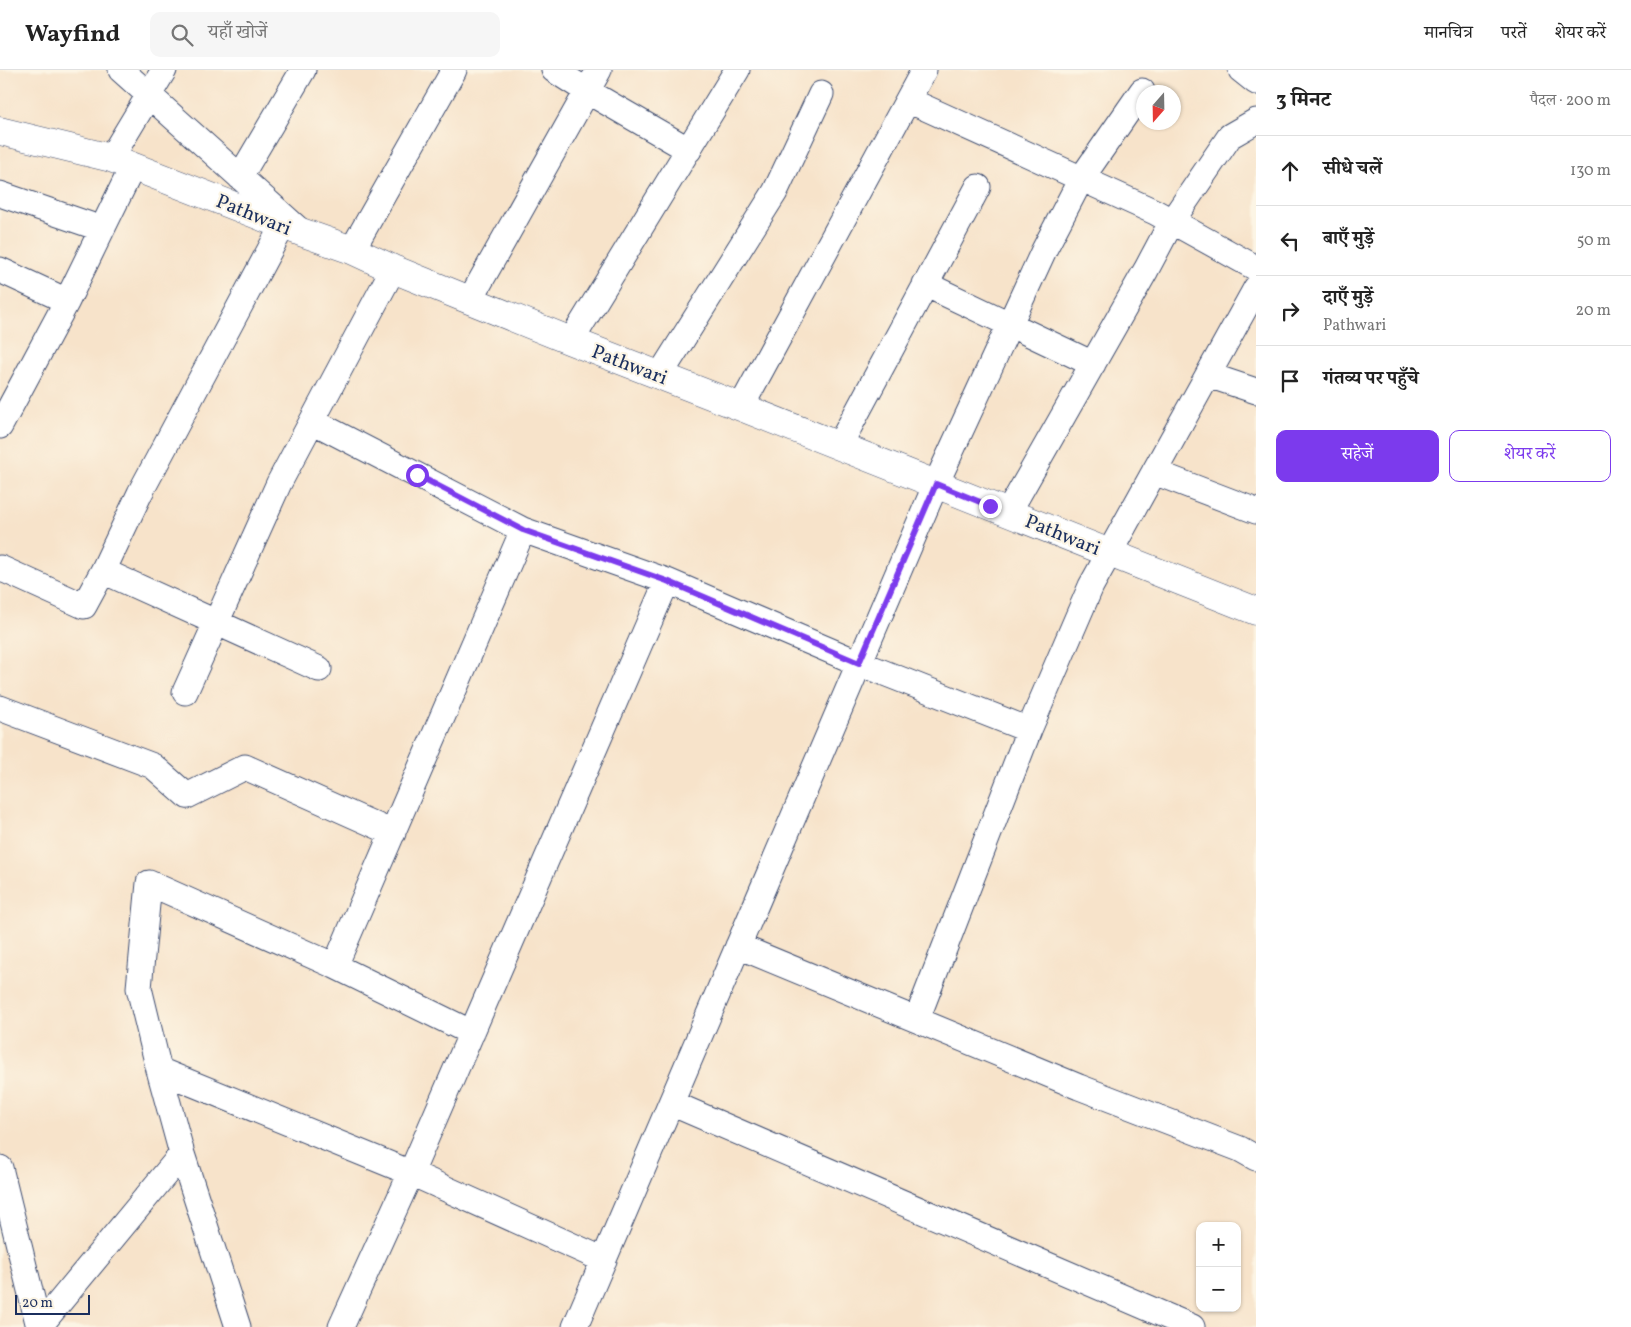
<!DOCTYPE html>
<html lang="hi">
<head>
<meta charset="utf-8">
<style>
	:root { --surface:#fff; --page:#f6f6f6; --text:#222; --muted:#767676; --line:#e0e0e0; --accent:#7c3aed }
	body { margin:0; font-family:Vollkorn,"Noto Serif Devanagari",serif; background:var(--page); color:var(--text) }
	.controls { position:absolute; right:15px; bottom:15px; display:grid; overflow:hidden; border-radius:10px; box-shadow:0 1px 4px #0004 }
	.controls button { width:45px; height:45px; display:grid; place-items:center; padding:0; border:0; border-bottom:1px solid var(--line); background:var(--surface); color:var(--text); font:25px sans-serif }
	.compass { position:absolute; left:1136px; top:15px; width:45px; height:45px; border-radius:50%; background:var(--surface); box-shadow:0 1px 4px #0004; rotate:200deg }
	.scale { position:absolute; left:15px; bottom:12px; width:75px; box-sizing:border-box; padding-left:5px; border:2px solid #1b2f5e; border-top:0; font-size:14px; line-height:18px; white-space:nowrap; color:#1b2f5e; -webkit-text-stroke:4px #fcf5e5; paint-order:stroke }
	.stop { position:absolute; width:15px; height:15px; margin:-11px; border:4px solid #7c3aed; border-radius:50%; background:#fff }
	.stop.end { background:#7c3aed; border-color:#fff; box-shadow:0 1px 5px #0008 }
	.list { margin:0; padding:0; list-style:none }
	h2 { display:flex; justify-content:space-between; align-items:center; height:65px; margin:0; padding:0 20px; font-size:21px }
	h2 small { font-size:16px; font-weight:400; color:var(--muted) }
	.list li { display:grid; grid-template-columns:32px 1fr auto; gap:15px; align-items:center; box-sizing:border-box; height:70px; padding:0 20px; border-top:1px solid var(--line) }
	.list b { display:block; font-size:19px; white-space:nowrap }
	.list p { margin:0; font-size:16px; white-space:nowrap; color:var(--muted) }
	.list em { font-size:16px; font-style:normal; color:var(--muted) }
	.actions { display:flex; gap:10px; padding:15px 20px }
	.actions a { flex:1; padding:11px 0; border:1px solid var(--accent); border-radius:10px; text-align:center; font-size:18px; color:var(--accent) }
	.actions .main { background:var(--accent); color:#fff }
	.icon { flex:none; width:28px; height:28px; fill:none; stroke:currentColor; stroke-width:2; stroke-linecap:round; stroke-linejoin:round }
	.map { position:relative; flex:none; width:1256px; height:1257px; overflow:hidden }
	header { display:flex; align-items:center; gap:30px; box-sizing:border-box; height:70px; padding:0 25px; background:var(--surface); border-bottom:1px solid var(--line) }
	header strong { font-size:24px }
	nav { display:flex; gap:28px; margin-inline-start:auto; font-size:18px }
	.search { width:350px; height:45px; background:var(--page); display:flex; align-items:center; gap:12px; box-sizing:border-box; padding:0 18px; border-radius:10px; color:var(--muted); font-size:19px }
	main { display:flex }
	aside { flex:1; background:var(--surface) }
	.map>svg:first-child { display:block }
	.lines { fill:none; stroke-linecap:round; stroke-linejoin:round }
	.street-casing { stroke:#3c4a6e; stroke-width:27 }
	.secondary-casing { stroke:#3c4a6e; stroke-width:29 }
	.street { stroke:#fff; stroke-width:25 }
	.secondary { stroke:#fff; stroke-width:28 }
	.route { stroke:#7c3aed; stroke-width:6 }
	.labels { text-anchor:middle; stroke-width:4.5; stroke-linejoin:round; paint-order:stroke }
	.street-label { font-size:20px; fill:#1b2f5e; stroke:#fcf5e5 }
</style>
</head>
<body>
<header>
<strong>Wayfind</strong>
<div class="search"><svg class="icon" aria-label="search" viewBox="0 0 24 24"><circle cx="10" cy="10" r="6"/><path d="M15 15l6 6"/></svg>यहाँ खोजें</div>
<nav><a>मानचित्र</a><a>परतें</a><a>शेयर करें</a></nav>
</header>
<main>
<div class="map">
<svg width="1256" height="1257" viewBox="0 0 1256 1257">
	<rect width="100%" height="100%" fill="#fcf5e5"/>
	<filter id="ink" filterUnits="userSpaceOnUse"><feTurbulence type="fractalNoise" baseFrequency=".02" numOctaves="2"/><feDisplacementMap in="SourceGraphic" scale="10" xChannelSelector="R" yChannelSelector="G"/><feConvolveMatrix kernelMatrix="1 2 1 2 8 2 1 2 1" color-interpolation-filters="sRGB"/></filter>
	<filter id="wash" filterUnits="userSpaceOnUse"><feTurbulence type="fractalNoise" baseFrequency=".0096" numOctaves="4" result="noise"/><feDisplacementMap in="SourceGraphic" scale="20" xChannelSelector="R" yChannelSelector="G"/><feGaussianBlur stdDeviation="1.12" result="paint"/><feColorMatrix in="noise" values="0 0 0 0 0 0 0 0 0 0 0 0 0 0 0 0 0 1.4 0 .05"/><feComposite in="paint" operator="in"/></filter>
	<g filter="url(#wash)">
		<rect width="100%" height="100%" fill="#f7e3ca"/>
	</g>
	<g filter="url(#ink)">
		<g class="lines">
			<g class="street-casing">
				<path id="street" d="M121,0L298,159
					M554,0L587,21L689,80
					M1241,0L1256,12
					M908,30L1155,142L1256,198
					M111,88L164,0
					M240,107L303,0
					M0,124L102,159
					M352,180L454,0
					M0,200L67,231
					M925,214L1093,294
					M470,230L599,0
					M571,271L737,0
					M660,305L775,122L821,24
					M1208,305L1256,321
					M741,337L924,0
					M312,351L523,460L667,511L859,593L1029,660
					M0,356L67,231L133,96
					M839,376L978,117
					M1154,402L1256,441
					M1008,443L1146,200L1172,151L1230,66L1256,51
					M0,498L84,536L103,501L140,423L283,155
					M103,501L319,599
					M185,622L279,413L393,199
					M0,638L153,696L187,726L245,697L393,763
					M738,876L1079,1017L1240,1079L1256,1088
					M335,896L523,460
					M917,949L1029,660L1091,516L1256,218
					M159,1000L411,1103L604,1190
					M671,1033L1192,1257
					M0,1098L39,1257
					M39,1257L182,1084
					M238,1257L182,1084L159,1000L139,918L149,813L335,896L472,963
					M341,1257L411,1103L667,511
					M575,1257L936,414L1044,180L1081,109L1142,21"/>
			</g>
			<g class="secondary-casing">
				<path id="secondary" d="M0,61L111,88L301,162L352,180L393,199L571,271L741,337L1256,541"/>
			</g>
			<use href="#street" class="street"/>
			<use href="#secondary" class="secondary"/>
		</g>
	</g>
	<g class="lines" filter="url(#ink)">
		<path class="route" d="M417,405L523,460L667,511L859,593L936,414L990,436"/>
	</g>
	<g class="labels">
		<g class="street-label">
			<text transform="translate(254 144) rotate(22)" y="7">Pathwari</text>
			<text transform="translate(630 294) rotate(21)" y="7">Pathwari</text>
			<text transform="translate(1063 464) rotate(22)" y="7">Pathwari</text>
		</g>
	</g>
</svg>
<div class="controls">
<button>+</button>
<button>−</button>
</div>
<svg class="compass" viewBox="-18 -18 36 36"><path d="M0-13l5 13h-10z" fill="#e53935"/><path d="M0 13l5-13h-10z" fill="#767676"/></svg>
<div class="scale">20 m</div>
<div class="stop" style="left:417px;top:405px"></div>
<div class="stop end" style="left:990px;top:436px"></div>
</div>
<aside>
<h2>3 मिनट<small>पैदल · 200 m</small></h2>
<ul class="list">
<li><svg class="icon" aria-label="ahead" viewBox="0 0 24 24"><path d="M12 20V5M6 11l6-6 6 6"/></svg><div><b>सीधे चलें</b></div><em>130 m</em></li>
<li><svg class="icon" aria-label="left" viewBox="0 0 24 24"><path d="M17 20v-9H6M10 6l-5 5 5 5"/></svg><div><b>बाएँ मुड़ें</b></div><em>50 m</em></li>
<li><svg class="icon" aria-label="right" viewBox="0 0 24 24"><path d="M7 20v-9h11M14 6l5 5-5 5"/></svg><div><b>दाएँ मुड़ें</b><p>Pathwari</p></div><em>20 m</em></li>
<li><svg class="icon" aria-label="arrive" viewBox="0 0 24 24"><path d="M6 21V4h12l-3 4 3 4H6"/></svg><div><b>गंतव्य पर पहुँचे</b></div></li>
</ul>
<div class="actions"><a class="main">सहेजें</a><a>शेयर करें</a></div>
</aside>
</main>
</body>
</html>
